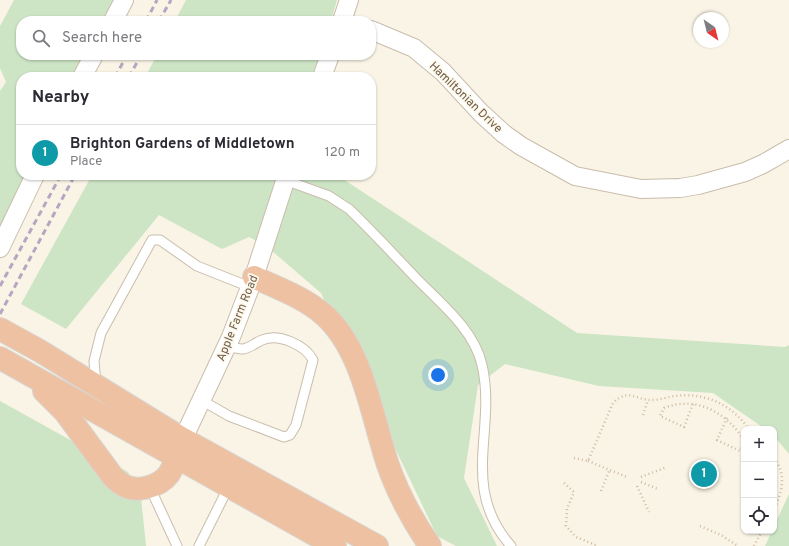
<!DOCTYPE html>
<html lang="en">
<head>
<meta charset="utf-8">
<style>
	:root { --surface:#fff; --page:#f7f7f7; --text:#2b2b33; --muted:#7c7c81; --line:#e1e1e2; --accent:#785443 }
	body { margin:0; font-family:Overpass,sans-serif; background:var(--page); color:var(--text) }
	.controls { position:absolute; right:12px; bottom:12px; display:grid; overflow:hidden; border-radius:8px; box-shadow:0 1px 3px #0004 }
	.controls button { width:36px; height:36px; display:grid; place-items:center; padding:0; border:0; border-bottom:1px solid var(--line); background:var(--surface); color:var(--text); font:20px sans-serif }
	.compass { position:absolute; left:693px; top:12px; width:36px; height:36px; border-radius:50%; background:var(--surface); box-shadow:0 1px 3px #0004; rotate:145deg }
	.you { position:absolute; left:438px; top:375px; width:14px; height:14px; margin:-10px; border:3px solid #fff; border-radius:50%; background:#1a73e8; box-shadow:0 0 0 6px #1a73e833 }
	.badge { display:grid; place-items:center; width:26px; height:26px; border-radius:50%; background:var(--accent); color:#fff; font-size:13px; font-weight:700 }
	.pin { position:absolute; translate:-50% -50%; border:2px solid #fff; box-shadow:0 1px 4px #0006 }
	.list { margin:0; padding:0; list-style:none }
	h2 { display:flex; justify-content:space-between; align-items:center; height:52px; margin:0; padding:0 16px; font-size:17px }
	h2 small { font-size:13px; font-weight:400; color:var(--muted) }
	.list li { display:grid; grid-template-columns:26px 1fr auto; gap:12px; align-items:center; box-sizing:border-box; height:56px; padding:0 16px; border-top:1px solid var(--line) }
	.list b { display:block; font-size:15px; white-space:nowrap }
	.list p { margin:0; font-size:13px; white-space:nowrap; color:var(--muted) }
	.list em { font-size:13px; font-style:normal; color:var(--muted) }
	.icon { flex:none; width:22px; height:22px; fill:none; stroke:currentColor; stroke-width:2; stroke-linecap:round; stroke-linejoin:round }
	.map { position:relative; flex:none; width:789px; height:546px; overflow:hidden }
	.search { position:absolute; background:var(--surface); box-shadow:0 1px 3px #0004; left:16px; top:16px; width:360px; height:44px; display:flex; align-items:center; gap:10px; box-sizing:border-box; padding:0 14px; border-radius:16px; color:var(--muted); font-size:15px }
	.panel { position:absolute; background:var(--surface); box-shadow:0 1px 3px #0004; left:16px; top:72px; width:360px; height:108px; border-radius:16px }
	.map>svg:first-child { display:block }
	.green { fill:#cde5c5 }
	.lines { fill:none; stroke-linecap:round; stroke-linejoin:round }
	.lane-casing { stroke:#c9bdac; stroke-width:11 }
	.street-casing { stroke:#c9bdac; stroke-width:20 }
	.highway-casing { stroke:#dad5d1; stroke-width:24 }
	.path { stroke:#d0bba3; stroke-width:2.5; stroke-dasharray:1 3; stroke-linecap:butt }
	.lane { stroke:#fff; stroke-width:9 }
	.street { stroke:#fff; stroke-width:18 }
	.highway { stroke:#edc1a2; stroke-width:22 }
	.rail { stroke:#b8a5c1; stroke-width:3; stroke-dasharray:6 4; stroke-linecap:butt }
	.labels { text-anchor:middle; stroke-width:3.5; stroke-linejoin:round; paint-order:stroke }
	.street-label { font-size:12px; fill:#6f5e4d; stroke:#fdf8ea }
</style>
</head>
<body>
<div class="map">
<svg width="789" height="546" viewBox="0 0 789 546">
	<rect width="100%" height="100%" fill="#f9f4e5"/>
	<path class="green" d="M14,0H118L106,21H21V55H87L74,77H21V175H27L0,233V91L6,82L0,68V26Z
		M186,0H337L331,21H175Z
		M157,55H321L315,77H145Z
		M92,175H337L577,333L785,347L789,345V454L774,436V429H765L713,393L599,386L505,364L478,385L464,478L497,546H456L437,536L321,293L265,245L249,237L222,249L159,215L66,329L21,304Z
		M0,401L128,472L141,497L146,546H0Z
		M789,494V546H765L772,531H774V526Z"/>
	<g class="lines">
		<g class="lane-casing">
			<path id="lane" d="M285,180L329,196L349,209C372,231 393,254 415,277C439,302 474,329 482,365C497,430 459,487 511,546
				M96,384L94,361L101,333L152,240H160L197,266L250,287
				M201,400L229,416L284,437L290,435L296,425L313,360C305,345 279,333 262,340C255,343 250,348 243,349C238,349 232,347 227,346
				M148,487L153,494L177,546
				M199,546L229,486"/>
		</g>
		<g class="street-casing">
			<path id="street" d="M113,21L124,0
				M342,21L349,0
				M371,30L414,48L443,72L481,113L504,134L521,146L575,176L641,189L680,188L698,185L745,172L763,164L789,149
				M82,77L94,55
				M322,77L330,55
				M0,248L35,175
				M179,451L183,439L231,337L254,277L287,175"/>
		</g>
		<g class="highway-casing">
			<path id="highway" d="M254,277C277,288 303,297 323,314C363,348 372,418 388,465C398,494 413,521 430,546
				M0,329L40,351L183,439L377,546
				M0,358L335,546
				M44,391L65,412L113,477C116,479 119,483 123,485C137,493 159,487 169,474C172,469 175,463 177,457"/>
		</g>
		<path class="path" d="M693,404L684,427L660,416L664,408C696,395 727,413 744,440
			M643,415L648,400
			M727,418L717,440L740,451L744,443
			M574,458L588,461L613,403C629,387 636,401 653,400C660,400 667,397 674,396C705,392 731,404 749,429
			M774,458C787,475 782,492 774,510
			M588,461L627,477
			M641,477L667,467
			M641,482L658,489
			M564,483L574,492L567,509L566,526L576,537L598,546
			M637,486L649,512
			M601,491L610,469
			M700,526L721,535L738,546
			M754,546L762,531"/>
		<use href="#lane" class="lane"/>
		<use href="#street" class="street"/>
		<use href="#highway" class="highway"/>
		<path class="rail" d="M146,21L157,0
			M159,21L171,0
			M115,77L127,55
			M129,77L141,55
			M0,286L61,175
			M0,314L75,175"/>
	</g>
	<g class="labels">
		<g class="street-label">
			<text transform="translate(466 97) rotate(44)" y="4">Hamiltonian Drive</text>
			<text transform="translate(237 318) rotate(-68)" y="4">Apple Farm Road</text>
		</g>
	</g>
</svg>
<div class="controls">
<button>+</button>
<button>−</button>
<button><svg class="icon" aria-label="locate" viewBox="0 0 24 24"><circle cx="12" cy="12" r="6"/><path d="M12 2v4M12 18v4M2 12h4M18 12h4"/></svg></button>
</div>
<svg class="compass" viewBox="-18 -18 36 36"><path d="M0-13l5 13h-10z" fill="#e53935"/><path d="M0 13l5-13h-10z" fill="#7c7c81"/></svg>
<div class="you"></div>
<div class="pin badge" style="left:704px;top:474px;background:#0f9aa8">1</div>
<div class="search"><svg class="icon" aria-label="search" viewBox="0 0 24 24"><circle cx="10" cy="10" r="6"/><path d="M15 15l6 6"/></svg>Search here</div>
<section class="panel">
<h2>Nearby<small></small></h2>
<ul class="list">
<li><span class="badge" style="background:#0f9aa8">1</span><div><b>Brighton Gardens of Middletown</b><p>Place</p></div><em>120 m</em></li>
</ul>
</section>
</div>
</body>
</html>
